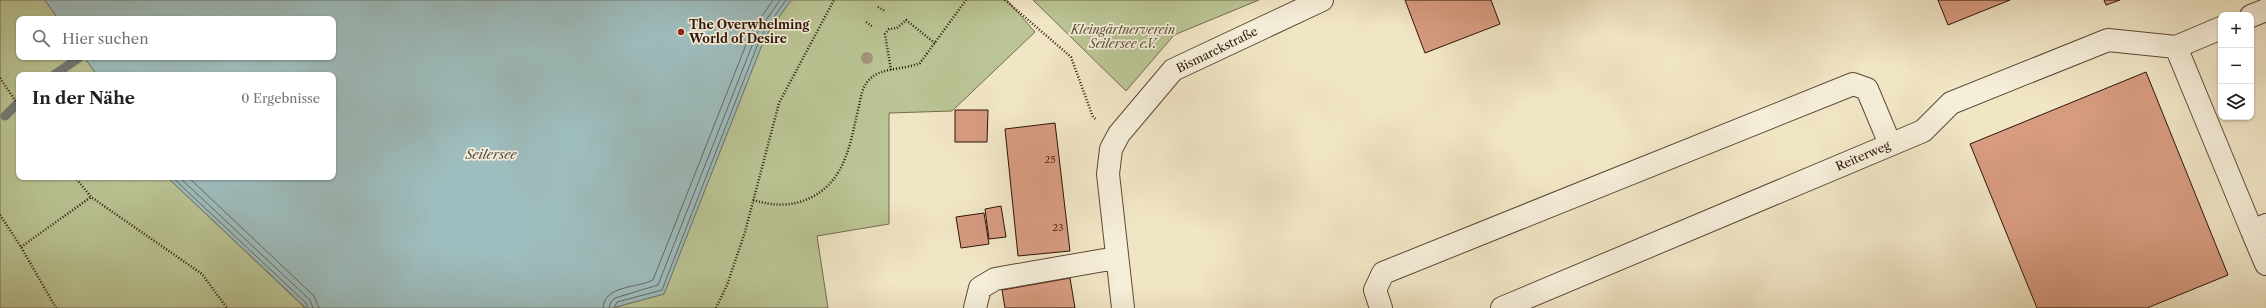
<!DOCTYPE html>
<html lang="de">
<head>
<meta charset="utf-8">
<style>
	:root { --surface:#fff; --page:#f2f2f2; --text:#202124; --muted:#757577; --line:#e0e0e0 }
	body { margin:0; font-family:"Libre Caslon Text",serif; background:var(--page); color:var(--text) }
	.controls { position:absolute; right:12px; top:12px; display:grid; overflow:hidden; border-radius:8px; box-shadow:0 1px 3px #0004 }
	.controls button { width:36px; height:36px; display:grid; place-items:center; padding:0; border:0; border-bottom:1px solid var(--line); background:var(--surface); color:var(--text); font:20px sans-serif }
	.list { margin:0; padding:0; list-style:none }
	h2 { display:flex; justify-content:space-between; align-items:center; height:52px; margin:0; padding:0 16px; font-size:17px }
	h2 small { font-size:13px; font-weight:400; color:var(--muted) }
	.icon { flex:none; width:22px; height:22px; fill:none; stroke:currentColor; stroke-width:2; stroke-linecap:round; stroke-linejoin:round }
	.map { position:relative; flex:none; width:2266px; height:308px; overflow:hidden }
	.search { position:absolute; background:var(--surface); box-shadow:0 1px 3px #0004; left:16px; top:16px; width:320px; height:44px; display:flex; align-items:center; gap:10px; box-sizing:border-box; padding:0 14px; border-radius:8px; color:var(--muted); font-size:15px }
	.panel { position:absolute; background:var(--surface); box-shadow:0 1px 3px #0004; left:16px; top:72px; width:320px; height:108px; border-radius:8px }
	.map>svg:first-child { display:block }
	.green { fill:#bac494; stroke:#746c4e }
	.water { fill:#9ebdbe; stroke:#717a76 }
	.lines { fill:none; stroke-linecap:round; stroke-linejoin:round }
	.shore { stroke:#666964; stroke-width:1 }
	.stream { stroke:#717a76; stroke-width:9 }
	.building { fill:#d79b80; stroke:#2d1509 }
	.minor-casing { stroke:#5e4938; stroke-width:24 }
	.path { stroke:#2d1509; stroke-width:2.5; stroke-dasharray:1 2; stroke-linecap:butt }
	.minor { stroke:#f5eed9; stroke-width:22 }
	.tree { fill:#a09479 }
	.poi-dot { fill:#8f2418; stroke:#f5eed9; stroke-width:1.5 }
	.labels { text-anchor:middle; stroke-width:3.5; stroke-linejoin:round; paint-order:stroke }
	.number-label { font-size:10px; fill:#583627 }
	.poi-label { font-size:12px; font-weight:bold; fill:#2d1509; stroke:#f5eed9; text-anchor:start }
	.park-label { font-size:12px; font-style:italic; fill:#5e523a; stroke:#f5eed9 }
	.street-label { font-size:12px; fill:#2d1509; stroke:#f5eed9 }
	.water-label { font-size:13px; font-style:italic; fill:#555048; stroke:#f5eed9 }
</style>
</head>
<body>
<div class="map">
<svg width="2266" height="308" viewBox="0 0 2266 308">
	<rect width="100%" height="100%" fill="#f0e5c5"/>
	<filter id="stains"><feTurbulence type="fractalNoise" baseFrequency=".005" numOctaves="4"/><feColorMatrix values="0 0 0 0 .2 0 0 0 0 .09 0 0 0 0 .02 0 0 0 .5 -.17"/></filter>
	<radialGradient id="worn" r=".72"><stop offset=".6" stop-color="#630" stop-opacity="0"/><stop offset="1" stop-color="#630" stop-opacity=".3"/></radialGradient>
	<path class="green" d="M0,0H45L58,19H19V57H84L97,75H19V177H167L305,308H0Z
		M791,0H1007L1035,32L952,111L889,113V224L817,236L828,308H612L664,294L765,37Z
		M1033,0H1259L1174,35L1126,91Z"/>
	<path class="water" d="M45,0H791L765,37L664,294L612,308H306L167,177H333V75H97L84,57H333V19H58Z"/>
	<g class="lines">
		<path class="shore" d="M172,177L306,303L308,308
			M179,177L310,300L313,308
			M188,177L314,296L319,308
			M603,308C604,285 638,288 653,280L751,32L773,0
			M609,308L611,302L615,298L658,285L757,33L780,0
			M614,308L617,302L662,290L761,36L786,0"/>
		<path class="stream" d="M54,75L80,57
			M5,116L19,102"/>
	</g>
	<path class="building" d="M1405,0H1491L1500,24L1425,53Z
		M1938,0H2010L1948,25Z
		M2104,0H2120L2106,5Z
		M2146,72L2228,275L2147,308H2037L1970,144Z
		M955,110H988L987,142H955Z
		M1055,123L1070,251L1018,256L1005,129Z
		M1001,206L1006,237L989,239L985,209Z
		M984,213L989,244L961,248L956,217Z
		M1070,278L1075,308H1005L1002,290Z"/>
	<g class="lines">
		<g class="minor-casing">
			<path id="minor" d="M2251,16L2266,10
				M2176,47L2252,231
				M2266,225L2252,231L2266,264
				M975,308L980,288L995,279L1116,258
				M1123,308L1108,174L1111,149L1119,134L1173,70L1322,0
				M1381,308L1375,290L1383,273L1853,84L1867,89L1890,144
				M1502,308L1923,131L1951,103L2108,40L2176,47L2221,28"/>
		</g>
		<path class="path" d="M1005,0L1071,57L1093,117L1097,120
			M878,7L885,11
			M866,22L873,27
			M891,70L885,34L889,29L897,28L906,20L936,44
			M0,78L19,106
			M75,177L91,197L202,274L227,308
			M753,200C773,206 791,207 810,198C847,180 850,142 859,106C861,97 862,87 869,80C880,67 904,70 920,63L966,0
			M0,215L21,247L56,308
			M21,247L91,197
			M716,308L727,285L745,232L779,103L834,0"/>
		<use href="#minor" class="minor"/>
	</g>
	<circle class="tree" cx="867" cy="58" r="6"/>
	<circle class="poi-dot" cx="681" cy="32" r="4"/>
	<g class="labels">
		<g class="number-label">
			<text x="1050" y="163">25</text>
			<text x="1058" y="231">23</text>
		</g>
		<g class="poi-label">
			<text x="689" y="29">The Overwhelming<tspan x="689" dy="14">World of Desire</tspan></text>
		</g>
		<g class="park-label">
			<text x="1123" y="34">Kleingärtnerverein<tspan x="1123" dy="14">Seilersee e.V.</tspan></text>
		</g>
		<g class="street-label">
			<text transform="translate(1217 50) rotate(-26)" y="4">Bismarckstraße</text>
			<text transform="translate(1863 156) rotate(-23)" y="4">Reiterweg</text>
		</g>
		<g class="water-label">
			<text x="491" y="159">Seilersee</text>
		</g>
	</g>
	<rect width="100%" height="100%" filter="url(#stains)"/>
	<rect width="100%" height="100%" fill="url(#worn)"/>
</svg>
<div class="controls">
<button>+</button>
<button>−</button>
<button><svg class="icon" aria-label="layers" viewBox="0 0 24 24"><path d="M12 4l9 5-9 5-9-5zM3 14l9 5 9-5"/></svg></button>
</div>
<div class="search"><svg class="icon" aria-label="search" viewBox="0 0 24 24"><circle cx="10" cy="10" r="6"/><path d="M15 15l6 6"/></svg>Hier suchen</div>
<section class="panel">
<h2>In der Nähe<small>0 Ergebnisse</small></h2>
<ul class="list">
</ul>
</section>
</div>
</body>
</html>
